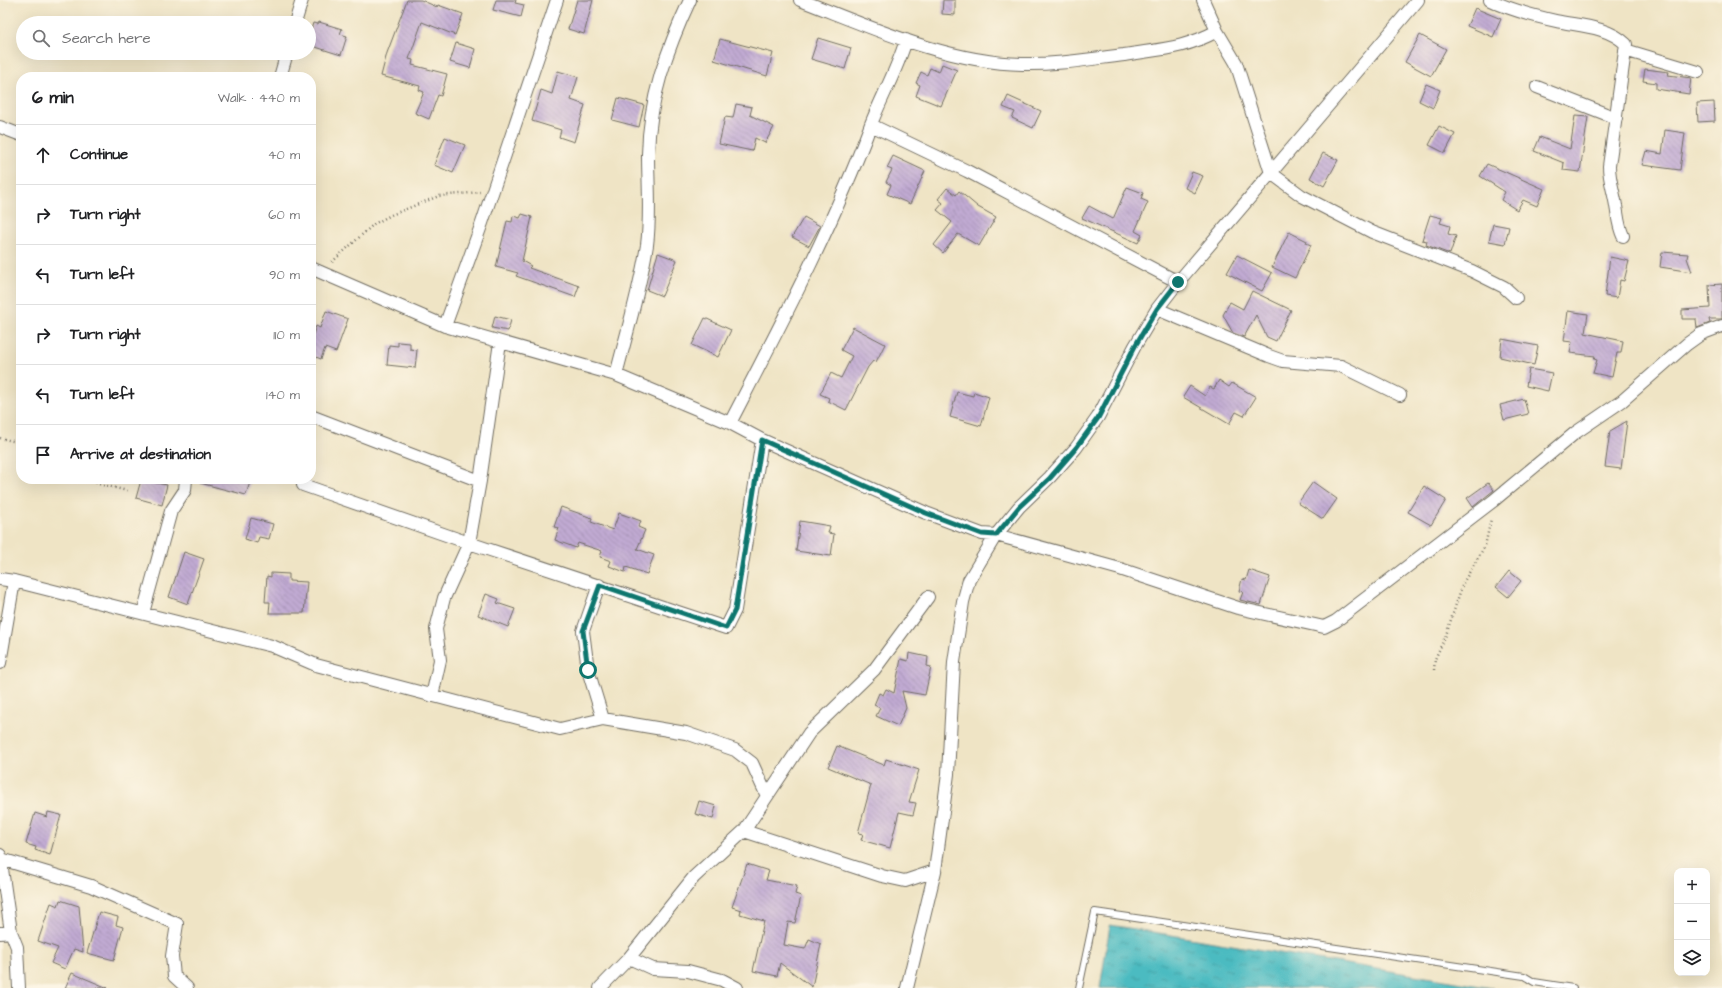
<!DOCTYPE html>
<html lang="en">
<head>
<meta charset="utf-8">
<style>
	:root { --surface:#fff; --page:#f2f2f2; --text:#202124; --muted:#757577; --line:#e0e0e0 }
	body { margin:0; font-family:"Architects Daughter",sans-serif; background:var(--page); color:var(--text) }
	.controls { position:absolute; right:12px; bottom:12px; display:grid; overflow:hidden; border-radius:8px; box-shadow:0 4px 16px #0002 }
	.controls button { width:36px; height:36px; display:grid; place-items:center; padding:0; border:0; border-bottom:1px solid var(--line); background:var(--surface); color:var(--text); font:20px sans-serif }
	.stop { position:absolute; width:12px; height:12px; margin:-9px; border:3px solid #0f766e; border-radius:50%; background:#fff }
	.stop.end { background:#0f766e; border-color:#fff; box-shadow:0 1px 4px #0008 }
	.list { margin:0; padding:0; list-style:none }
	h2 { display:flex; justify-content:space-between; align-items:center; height:52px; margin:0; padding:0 16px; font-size:17px }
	h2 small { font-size:13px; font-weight:400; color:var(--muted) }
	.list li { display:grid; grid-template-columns:26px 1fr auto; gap:12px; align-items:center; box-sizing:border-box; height:60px; padding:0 16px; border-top:1px solid var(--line) }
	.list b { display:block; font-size:15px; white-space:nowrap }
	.list em { font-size:13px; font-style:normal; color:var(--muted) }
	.icon { flex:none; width:22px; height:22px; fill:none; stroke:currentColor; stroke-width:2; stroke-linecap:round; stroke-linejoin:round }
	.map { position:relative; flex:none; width:1722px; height:988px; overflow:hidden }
	.search { position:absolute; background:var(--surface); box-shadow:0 4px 16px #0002; left:16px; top:16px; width:300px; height:44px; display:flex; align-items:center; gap:10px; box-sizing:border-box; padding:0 14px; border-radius:22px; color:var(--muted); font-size:15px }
	.panel { position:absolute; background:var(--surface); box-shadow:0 4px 16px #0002; left:16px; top:72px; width:300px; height:412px; border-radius:16px }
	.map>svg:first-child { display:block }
	.water { fill:url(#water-ripples); stroke:#3c7376 }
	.building { fill:url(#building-back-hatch) }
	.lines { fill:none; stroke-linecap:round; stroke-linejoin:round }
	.service-casing { stroke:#706c61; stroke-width:8 }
	.minor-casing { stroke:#706c61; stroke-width:14 }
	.path { stroke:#706c61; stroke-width:2.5; stroke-dasharray:1 3; stroke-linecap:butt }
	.service { stroke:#fff; stroke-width:6 }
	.minor { stroke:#fff; stroke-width:12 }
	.route { stroke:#0f766e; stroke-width:5 }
</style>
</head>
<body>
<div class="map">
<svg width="1722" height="988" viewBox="0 0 1722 988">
	<defs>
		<pattern id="water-ripples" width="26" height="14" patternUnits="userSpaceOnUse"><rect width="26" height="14" fill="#4cbbc1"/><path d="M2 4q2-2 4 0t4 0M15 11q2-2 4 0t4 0" fill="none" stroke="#3f989d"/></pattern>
		<pattern id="building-back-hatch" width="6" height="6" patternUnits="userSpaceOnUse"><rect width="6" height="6" fill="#c1aad3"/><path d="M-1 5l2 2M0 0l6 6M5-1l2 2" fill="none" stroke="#9d8bab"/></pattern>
	</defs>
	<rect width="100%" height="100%" fill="#fcf5e5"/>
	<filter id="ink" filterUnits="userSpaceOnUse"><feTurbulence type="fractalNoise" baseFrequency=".025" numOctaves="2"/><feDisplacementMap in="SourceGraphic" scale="8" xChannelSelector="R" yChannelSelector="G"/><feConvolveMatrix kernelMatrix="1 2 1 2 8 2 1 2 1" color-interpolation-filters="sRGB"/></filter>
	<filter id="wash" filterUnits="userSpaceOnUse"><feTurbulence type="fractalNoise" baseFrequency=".012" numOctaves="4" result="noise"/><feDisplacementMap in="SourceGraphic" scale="16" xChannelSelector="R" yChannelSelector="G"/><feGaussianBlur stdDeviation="0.9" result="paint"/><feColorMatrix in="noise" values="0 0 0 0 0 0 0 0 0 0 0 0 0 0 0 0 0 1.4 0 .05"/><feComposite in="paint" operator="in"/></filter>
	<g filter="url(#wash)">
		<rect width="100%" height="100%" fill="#efe4c5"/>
		<path class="water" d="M1110,925L1493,988H1100Z"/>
		<g id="blocks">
			<path class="building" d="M407,0H421L437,7L438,5L463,14L455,35L422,22L409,59L413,60L412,65L447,74L441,96L438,95L429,119L415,113L424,92L419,90L420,86L381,76L387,53Z
				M496,0H516L515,3L524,5L521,17L493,10Z
				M577,0H593L584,34L568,29Z
				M943,0H955V15L942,14Z
				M1475,8L1501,19L1493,37L1467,26Z
				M319,22L342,29L340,34L347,36L341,55L309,45V36L313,23L318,24Z
				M1420,35L1446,49L1431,76L1405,62Z
				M818,38L851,48L845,69L811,59Z
				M720,39L773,53L767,76L714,60Z
				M456,43L475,49L470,68L450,62Z
				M942,64L957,70L941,106L916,96L920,85L916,83L921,72L927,75L930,68L939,72Z
				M1645,69L1669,72L1668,75L1691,78L1689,94L1656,89V83L1643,81Z
				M558,71L578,77L571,100L585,105L574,142L559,137L561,130L532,121L541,90L552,94Z
				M1426,84L1440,90L1433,108L1419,101Z
				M1008,96L1041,111L1033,128L1012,118L1015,112L1003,107Z
				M618,98L644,105L639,127L612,120Z
				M1714,102L1715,121L1698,122L1697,103Z
				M736,104L752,107L750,115L774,127L765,143L755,138L752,151L719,144L725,117L733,118Z
				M1575,116L1588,117L1580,172L1563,170L1564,163L1534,151L1540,137L1570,149Z
				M1439,126L1455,134L1445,153L1429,145Z
				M1665,130L1685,133L1680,170L1642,165L1646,151L1662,154Z
				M445,137L465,145L453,173L434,165Z
				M1323,153L1338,160L1324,186L1310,178Z
				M893,156L925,171L910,204L887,194L891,185L886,182L892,170L887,168Z
				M1487,164L1544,189L1537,206L1523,200L1517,210L1501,200L1505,192L1480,176Z
				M1192,172L1203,176L1195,193L1185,188Z
				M1127,187L1143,193L1141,199L1148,202L1135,231L1142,235L1138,243L1082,218L1089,206L1113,219Z
				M947,188L956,195L959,191L978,207L996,217L979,246L958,234L943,253L934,245L952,222L937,210L943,203L938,199Z
				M522,214L532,217L522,261L531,266L529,268L579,286L575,297L516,276L518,273L496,267L507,221L512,222L513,216L520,218Z
				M1430,215L1442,218L1440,223L1450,226L1448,234L1456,236L1450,254L1426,245L1427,241L1422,240Z
				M804,217L820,226L809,246L792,237Z
				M1493,224L1509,227L1505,244L1489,241Z
				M1289,232L1307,241L1306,243L1311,245L1295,278L1272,267Z
				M1662,252L1688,254L1687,258L1692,272L1660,267Z
				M658,253L677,260L662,296L647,290Z
				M1237,255L1272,273L1262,291L1227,273Z
				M1610,257L1629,261L1624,281L1620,280L1617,298L1605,296Z
				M1722,284V319H1709L1710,323L1697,328L1696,319H1682V310L1710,308L1709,285Z
				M1252,291L1291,310L1276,341L1267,337L1256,315L1244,337L1233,333L1223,315L1230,302L1243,309Z
				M326,311L348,319L336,352L325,348L321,359L311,355V340L316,326L320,328Z
				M1568,311L1588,314L1585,333L1623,341L1621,353H1617L1612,377L1593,373L1597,360L1594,359L1595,356L1570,353L1572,342L1564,341Z
				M495,316L511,320L508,331L492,328Z
				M705,318L731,330L718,357L692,345Z
				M853,327L885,344L876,362L873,361L868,367L846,410L828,401L829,398L820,394L831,373L841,378L852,356L841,350Z
				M1502,339L1538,346L1534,365L1500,357Z
				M398,342L410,343V349L417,350L415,368L387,365L389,345L398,346Z
				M1529,369L1552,373L1548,391L1526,386Z
				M1219,380L1229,387L1232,383L1256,397L1244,416L1236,412L1229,424L1183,397L1190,386L1205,396L1210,387L1214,389Z
				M957,392L973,396L974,392L989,397L981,426L950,417Z
				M1524,399L1528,414L1504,420L1500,405Z
				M1627,421L1621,469L1605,467L1610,431Z
				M200,479H251L246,495L200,483Z
				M141,480L167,485L162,505L136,498Z
				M1313,482L1337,499L1323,519L1298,503Z
				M1488,483L1494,490L1473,507L1467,498Z
				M1424,486L1446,500L1431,525L1408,512Z
				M561,507L592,518L591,522L613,530L619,513L641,521L638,527L645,530L637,549L654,555L647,574L626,567L625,572L609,566L611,561L600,557L602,551L578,543L576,548L555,540L559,528L554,527Z
				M251,518L273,524L269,539L259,537L257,543L245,539Z
				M800,521L830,526L828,533L834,534L831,556L796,551Z
				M184,552L204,559L188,604L169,597Z
				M1249,570L1270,577L1261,605L1240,600L1243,592L1239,591L1242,579L1246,580Z
				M1509,571L1521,581L1508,597L1496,587Z
				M271,573L289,574V581L307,582L304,613H269L270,602H265L267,576L271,577Z
				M486,594L499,599L497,603L515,609L508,627L478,615Z
				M909,653L928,657L927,666L931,667L925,695L902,691L906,708L898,726L876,716L880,708L874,705L879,693L883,695L886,689L894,693L901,659L908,661Z
				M837,746L884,765L886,759L919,770L909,802L916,803L913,815L899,812L890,848L861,840L863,834L858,833L871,785L828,767Z
				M699,801L716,806L713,819L695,814Z
				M48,812L61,815L50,855L35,850L36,847L26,844L35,813L47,817Z
				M747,864L769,871L766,880L797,886L795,894L801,896L795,923L788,922L784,945L805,949L809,939L821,944L812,987L780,963L777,976L753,971L764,921L740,914L741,910L732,907Z
				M60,900L79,906L83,952L74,949L65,969L51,963L58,948L38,941L51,903L58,906Z
				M99,912L118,917L116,925L123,927L114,960L87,953Z
				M72,973L108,988H65Z"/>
		</g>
	</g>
	<g filter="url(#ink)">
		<use href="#blocks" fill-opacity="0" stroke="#706c61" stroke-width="1"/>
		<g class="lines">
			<g class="service-casing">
				<path id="service" d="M1079,988L1095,912L1524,976L1534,982L1573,988"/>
			</g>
			<g class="minor-casing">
				<path id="minor" d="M800,0C868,26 948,63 1022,64C1057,65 1090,59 1124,55C1160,49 1184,49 1217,31
					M1203,0L1217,31L1236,63L1271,173L1302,196L1372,232L1472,271L1504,287L1516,298
					M1490,0C1510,10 1534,16 1556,21C1579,26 1607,26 1626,44L1609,166C1609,180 1614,192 1616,206C1618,217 1618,225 1623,236
					M295,23L302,0
					M1625,50L1698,72
					M280,77L287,53
					M1537,87L1616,118
					M871,125L967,171L1178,282
					M0,127L21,135
					M311,268L445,326L616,375L730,423L762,440L926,513L982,534L996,535L1120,569L1238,608L1324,627L1336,621L1493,501L1575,433L1622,401L1687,344L1701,334L1722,326
					M1157,309L1269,356L1283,361L1341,366L1400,395
					M445,326L482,223L557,0
					M616,375C627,332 640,289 647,245C651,215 648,185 648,154C649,99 667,49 690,0
					M311,416L480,481
					M730,423C780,326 832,228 871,124C882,96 897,70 906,40
					M303,485L469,543L726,628L735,610L762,440
					M0,579L14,581L272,646L316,665L560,729L603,719L686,733L735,750L752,763L767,796
					M599,585L583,631L588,670L603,719
					M143,613L171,511L185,490L186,479
					M0,663L14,581
					M432,696L440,660L436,629L444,598L469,543L480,481L500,342
					M744,831L882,876L905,881L935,871
					M0,855L11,932
					M1,859L91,886L177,924L172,956L174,976L187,988
					M0,933L11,932L17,947L19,988
					M629,958L653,969L688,971L722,980L737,988
					M600,988L629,958L694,877L744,831L809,733L874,670L928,597
					M907,988L935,871L948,774L954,662L963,602L969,580L996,535L1019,507L1050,477L1076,448L1098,417L1135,346L1157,309L1178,282L1418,0"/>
			</g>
			<path class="path" d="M332,262L374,224L391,215L439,196L480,192
				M0,438L21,443
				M93,479L99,484L128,491
				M1434,670L1435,659L1446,635L1463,583L1485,546L1491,519"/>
			<use href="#service" class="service"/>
			<use href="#minor" class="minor"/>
		</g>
	</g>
	<g class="lines" filter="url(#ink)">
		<path class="route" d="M588,670L583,631L600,585L726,628L735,610L762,440L926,513L982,534L996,535L1019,507L1050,478L1076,448L1098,418L1135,346L1157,309L1178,282"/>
	</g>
</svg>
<div class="controls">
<button>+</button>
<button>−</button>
<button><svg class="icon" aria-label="layers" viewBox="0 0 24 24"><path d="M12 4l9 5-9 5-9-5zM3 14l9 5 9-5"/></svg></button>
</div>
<div class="stop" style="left:588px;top:670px"></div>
<div class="stop end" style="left:1178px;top:282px"></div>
<div class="search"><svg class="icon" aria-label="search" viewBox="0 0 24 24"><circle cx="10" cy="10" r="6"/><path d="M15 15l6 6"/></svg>Search here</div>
<section class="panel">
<h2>6 min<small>Walk · 440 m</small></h2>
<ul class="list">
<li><svg class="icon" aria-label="ahead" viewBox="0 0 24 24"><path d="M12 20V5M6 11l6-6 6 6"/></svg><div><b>Continue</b></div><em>40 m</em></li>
<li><svg class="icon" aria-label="right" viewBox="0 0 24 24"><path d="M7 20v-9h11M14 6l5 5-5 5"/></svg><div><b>Turn right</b></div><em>60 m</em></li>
<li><svg class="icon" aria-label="left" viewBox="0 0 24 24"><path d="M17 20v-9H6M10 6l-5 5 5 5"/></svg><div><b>Turn left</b></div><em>90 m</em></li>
<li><svg class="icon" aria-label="right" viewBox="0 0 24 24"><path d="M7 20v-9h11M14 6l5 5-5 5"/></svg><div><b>Turn right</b></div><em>110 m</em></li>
<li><svg class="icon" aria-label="left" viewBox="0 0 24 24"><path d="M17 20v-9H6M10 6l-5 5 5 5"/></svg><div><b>Turn left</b></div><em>140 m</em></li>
<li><svg class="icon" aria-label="arrive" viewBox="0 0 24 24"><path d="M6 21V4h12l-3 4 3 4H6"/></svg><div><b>Arrive at destination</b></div></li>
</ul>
</section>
</div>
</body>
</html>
